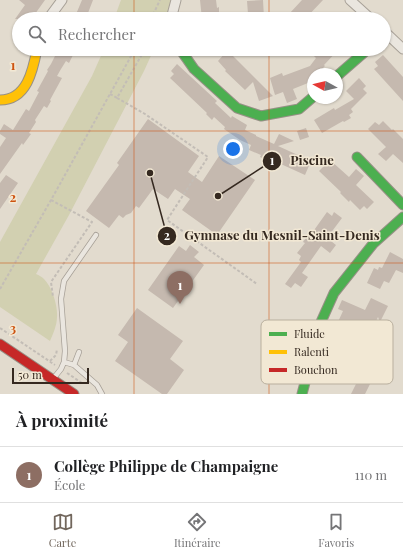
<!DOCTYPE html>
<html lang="fr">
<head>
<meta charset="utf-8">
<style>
	:root { --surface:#fff; --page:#f2f2f2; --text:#202124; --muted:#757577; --line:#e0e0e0; --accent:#72675d }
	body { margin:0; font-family:"Playfair Display",serif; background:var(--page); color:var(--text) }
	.compass { position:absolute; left:307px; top:68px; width:36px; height:36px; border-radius:50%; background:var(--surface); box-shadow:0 1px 3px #0004; rotate:278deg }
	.scale { position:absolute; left:12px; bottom:10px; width:77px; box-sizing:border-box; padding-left:4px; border:2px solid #352920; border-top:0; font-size:11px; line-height:14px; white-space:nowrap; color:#352920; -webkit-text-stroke:3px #f2e8d4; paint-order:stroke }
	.you { position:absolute; left:233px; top:149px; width:14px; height:14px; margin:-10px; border:3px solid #fff; border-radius:50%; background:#1a73e8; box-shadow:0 0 0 6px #1a73e833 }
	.badge { display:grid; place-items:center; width:26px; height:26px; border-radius:50%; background:var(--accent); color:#fff; font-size:13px; font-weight:700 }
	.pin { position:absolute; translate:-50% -33px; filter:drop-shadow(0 1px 2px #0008) }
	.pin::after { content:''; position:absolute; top:21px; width:14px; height:12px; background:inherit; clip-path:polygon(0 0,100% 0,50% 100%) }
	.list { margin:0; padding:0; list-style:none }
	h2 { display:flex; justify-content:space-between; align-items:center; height:52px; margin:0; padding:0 16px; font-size:17px }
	h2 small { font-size:13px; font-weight:400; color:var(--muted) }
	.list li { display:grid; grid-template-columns:26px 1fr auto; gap:12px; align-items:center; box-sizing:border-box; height:56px; padding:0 16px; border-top:1px solid var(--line) }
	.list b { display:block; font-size:15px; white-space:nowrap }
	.list p { margin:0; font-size:13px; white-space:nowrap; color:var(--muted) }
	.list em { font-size:13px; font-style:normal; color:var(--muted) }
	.icon { flex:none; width:22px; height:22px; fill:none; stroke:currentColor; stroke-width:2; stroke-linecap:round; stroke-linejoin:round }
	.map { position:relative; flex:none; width:403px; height:394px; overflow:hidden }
	.search { position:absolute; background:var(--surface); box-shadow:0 1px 3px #0004; left:12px; right:12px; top:12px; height:44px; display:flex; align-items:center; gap:10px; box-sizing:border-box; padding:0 14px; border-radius:22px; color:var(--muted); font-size:15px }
	.sheet { height:108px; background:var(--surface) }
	nav { display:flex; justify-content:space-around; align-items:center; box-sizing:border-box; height:56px; border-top:1px solid var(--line); background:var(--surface); font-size:11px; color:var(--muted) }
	nav a { display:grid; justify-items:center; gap:2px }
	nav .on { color:var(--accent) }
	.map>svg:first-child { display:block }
	.green { fill:#d2d0b1 }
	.building { fill:#c5b9af }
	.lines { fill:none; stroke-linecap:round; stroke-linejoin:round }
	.lane-casing { stroke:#a7a097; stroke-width:6 }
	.street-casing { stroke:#a7a097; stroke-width:11 }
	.fast-casing { stroke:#979086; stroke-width:11 }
	.slow-casing { stroke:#979086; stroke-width:11 }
	.jam-casing { stroke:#979086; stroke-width:11 }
	.path { stroke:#c3bdb6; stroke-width:2; stroke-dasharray:3 2; stroke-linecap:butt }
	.lane { stroke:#eae6df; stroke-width:4.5 }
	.street { stroke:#eae6df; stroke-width:9 }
	.fast { stroke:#4caf50; stroke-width:9 }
	.slow { stroke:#ffc107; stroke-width:9 }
	.jam { stroke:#c62828; stroke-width:9 }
	.grid { fill:none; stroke:#cd520f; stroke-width:1; stroke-opacity:0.55 }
	.key { fill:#f2e8d4; stroke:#b9af9e; stroke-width:1 }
	.key-label { font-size:11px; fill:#352920 }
	.grid-label { font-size:13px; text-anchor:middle; font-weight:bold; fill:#cd520f; stroke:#f2e8d4; stroke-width:3; stroke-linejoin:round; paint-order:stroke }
	.leader { fill:none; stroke:#352920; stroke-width:1.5 }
	.callout-dot { fill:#352920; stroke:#f2e8d4; stroke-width:1.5 }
	.mark-label { font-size:12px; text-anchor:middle; font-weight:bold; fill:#fff }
	.callout-label { font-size:13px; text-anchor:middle; font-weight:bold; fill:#352920; stroke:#f2e8d4; stroke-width:3; stroke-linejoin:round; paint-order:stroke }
</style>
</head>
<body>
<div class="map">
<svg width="403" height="394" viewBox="0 0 403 394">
	<rect width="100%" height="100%" fill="#e2dbce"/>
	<path class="green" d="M121,0H172L165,19H114Z
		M104,49H154L144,71L69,215L36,274C39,275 42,277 44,279C52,287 58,306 57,317C57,325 53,334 50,341L0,307V242L92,76Z"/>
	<path class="building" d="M19,0H45L35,14L42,19H15L25,5Z
		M82,0H93L88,13L85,19H74Z
		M200,0H216L217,8L219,7V19H202Z
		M263,0L264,18L253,19V14H248L247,1Z
		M302,0H323L305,19H294L289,14Z
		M59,49H76L69,63L66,61L61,69L57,76L62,78L50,100L51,101L47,108L44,106L35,120L36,122L29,133L31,134L23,145L22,143L0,174V147L6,138L0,134V131L4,124L13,130L26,109L29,111L39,92L37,91L48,71L47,70L51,64L55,56H56Z
		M318,49H339L324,65L325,66L317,74H313V81L293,89L297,99L287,103L283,92L275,95L270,78L282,73L283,76L310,66L316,58L313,55Z
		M225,53L229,56L231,54L273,96L259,101L253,82L245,90L225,71L226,70L218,61Z
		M383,55L403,77V101L374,69L378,66L375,62Z
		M177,64L217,101L215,103L231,118L232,116L247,125L245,130L256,135V136L274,144L279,134L294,141L278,146L311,161L305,175L272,160L271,162L260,157L261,155L249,150L251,145L240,140L224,129L225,127L214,117L212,120L206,114L207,113L170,78L174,74L171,71Z
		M359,78L366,86L363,89L367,93L351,109L353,112L349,115L351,118L344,122L343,121L322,133L314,120L334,108L335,110L354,99L346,91Z
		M148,119L199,156L188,172L202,182L219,156L255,180L217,235L182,210L190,199L175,189L168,199L153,189L139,208L136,206L131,213L126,215L123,218L119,215L109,228L86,211L119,165L117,163Z
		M383,121L392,130L393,129L403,139V163L393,154L386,161L378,154L386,147L368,129L375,122L379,125Z
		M306,128L309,137L300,140L297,131Z
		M330,160L349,177L356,169L364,176L356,185L374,202L367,209L364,206L360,210L350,200L349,202L340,193L341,192L319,171Z
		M6,175L18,183L0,209V183Z
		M327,212L332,216L334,212L342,218L327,238L336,245L330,253L321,246L302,273L308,277L301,287L295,283L291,288L285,284L301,262L299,260L301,256L297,253L305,243L303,242L310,232L312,233Z
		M190,245L199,252L194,257L204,265L173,308L148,290L179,246L186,251Z
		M390,252L403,259V273L396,270L389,283L384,281L380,289L367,283L374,268L378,270L379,267L382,268Z
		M371,298L388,306L380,322L378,317L362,350L360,349L357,354L354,353L347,368L335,362L340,352H341L349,336L338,330L340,325L337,324L343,311L338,309L342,300L365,310Z
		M137,308L183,341L170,359L184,370L167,394H162L115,361L128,342L118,335Z
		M359,378L370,384L365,394H351Z"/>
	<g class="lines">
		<g class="lane-casing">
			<path id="lane" d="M64,362L74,365L97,385L102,394
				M74,365L79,352
				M53,379L61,369L64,362L65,351L61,299L64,281L96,235"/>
		</g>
		<g class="street-casing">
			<path id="street" d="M350,0L371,19
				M48,19L62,0
				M171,19L176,0
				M384,31L403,49"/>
		</g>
		<g class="fast-casing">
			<path id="fast" d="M180,49L194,69L237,108L261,116L299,109L313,97
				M337,76L368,49
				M357,157L403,205
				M302,394L321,322L334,293L373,244L403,217"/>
		</g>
		<g class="slow-casing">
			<path id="slow" d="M0,100C27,100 33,70 37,49"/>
		</g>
		<g class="jam-casing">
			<path id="jam" d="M0,344L74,394"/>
		</g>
		<path class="path" d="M151,19L160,0
			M110,94L117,98L145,49
			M117,98L145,114L208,157L167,220L257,284
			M51,200L92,222L51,282L53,297
			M0,289L51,200L135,49
			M0,328L55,365
			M50,361L56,355L57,349
			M67,373L82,383"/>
		<use href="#lane" class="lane"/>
		<use href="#street" class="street"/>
		<use href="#fast" class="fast"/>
		<use href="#slow" class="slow"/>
		<use href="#jam" class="jam"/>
	</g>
	<path class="grid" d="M134,0V19M269,0V19M134,49V394M269,49V394M0,131H403M0,263H403"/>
	<rect x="261" y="320" width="132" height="64" rx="6" class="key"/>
	<rect x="269" y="332" width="18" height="4" fill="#4caf50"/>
	<rect x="269" y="350" width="18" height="4" fill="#ffc107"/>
	<rect x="269" y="368" width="18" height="4" fill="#c62828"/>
	<g class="key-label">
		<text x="294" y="338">Fluide</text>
		<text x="294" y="356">Ralenti</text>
		<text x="294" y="374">Bouchon</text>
	</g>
	<g class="grid-label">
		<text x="13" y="70">1</text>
		<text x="13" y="202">2</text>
		<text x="13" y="333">3</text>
	</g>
	<path class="leader" d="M218 196L272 161M150 173L167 236"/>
	<g class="callout-dot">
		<circle cx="218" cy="196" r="4"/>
		<circle cx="150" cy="173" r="4"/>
		<circle cx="272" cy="161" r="10"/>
		<circle cx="167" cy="236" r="10"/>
	</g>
	<g class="mark-label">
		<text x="272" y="165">1</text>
		<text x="167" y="240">2</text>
	</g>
	<g class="callout-label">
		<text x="312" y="165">Piscine</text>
		<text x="282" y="240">Gymnase du Mesnil-Saint-Denis</text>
	</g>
</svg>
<svg class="compass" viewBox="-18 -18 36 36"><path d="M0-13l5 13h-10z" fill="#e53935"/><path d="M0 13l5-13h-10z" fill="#757577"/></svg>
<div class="scale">50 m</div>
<div class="you"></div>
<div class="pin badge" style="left:180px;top:304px;background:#8d6e63">1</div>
<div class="search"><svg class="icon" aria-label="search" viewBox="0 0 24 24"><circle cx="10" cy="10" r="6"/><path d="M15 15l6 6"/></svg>Rechercher</div>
</div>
<section class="sheet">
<h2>À proximité<small></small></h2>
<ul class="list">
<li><span class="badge" style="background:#8d6e63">1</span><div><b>Collège Philippe de Champaigne</b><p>École</p></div><em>110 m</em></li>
</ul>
</section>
<nav>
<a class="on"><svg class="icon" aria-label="map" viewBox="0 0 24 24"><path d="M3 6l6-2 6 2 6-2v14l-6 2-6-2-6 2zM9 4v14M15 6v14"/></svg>Carte</a>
<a><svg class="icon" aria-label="directions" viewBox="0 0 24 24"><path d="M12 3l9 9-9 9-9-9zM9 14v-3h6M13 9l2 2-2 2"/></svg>Itinéraire</a>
<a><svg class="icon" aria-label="saved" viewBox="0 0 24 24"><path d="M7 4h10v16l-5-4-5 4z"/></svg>Favoris</a>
</nav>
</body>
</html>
